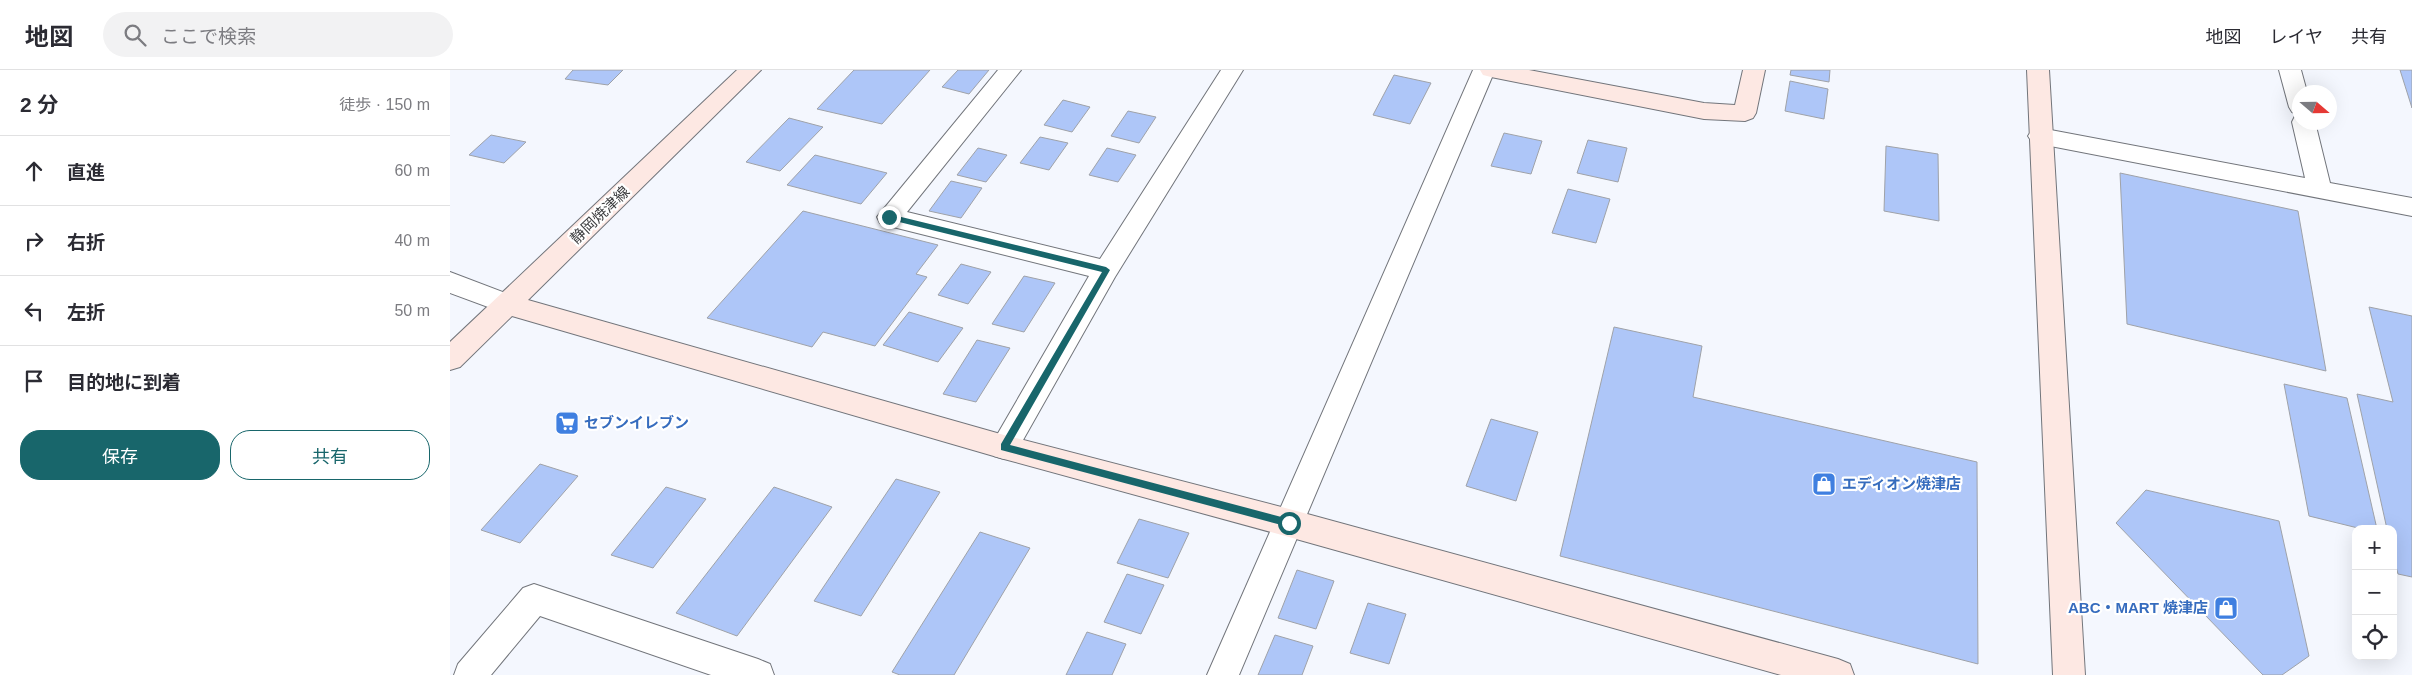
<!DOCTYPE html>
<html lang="ja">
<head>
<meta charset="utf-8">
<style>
	:root { --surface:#fff; --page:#f2f2f3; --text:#2b2b33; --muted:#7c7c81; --line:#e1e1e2; --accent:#18666b }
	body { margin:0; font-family:Arial,"Noto Sans JP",sans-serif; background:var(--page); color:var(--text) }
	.controls { position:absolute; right:15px; bottom:15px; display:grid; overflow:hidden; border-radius:10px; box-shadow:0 5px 20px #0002 }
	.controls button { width:45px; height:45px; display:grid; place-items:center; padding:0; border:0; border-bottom:1px solid var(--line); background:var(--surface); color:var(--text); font:25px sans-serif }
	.compass { position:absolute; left:1842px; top:15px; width:45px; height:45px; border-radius:50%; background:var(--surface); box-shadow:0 5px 20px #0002; rotate:110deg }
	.stop { position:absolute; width:15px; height:15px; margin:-11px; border:4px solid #18666b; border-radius:50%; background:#fff }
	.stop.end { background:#18666b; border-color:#fff; box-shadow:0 1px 5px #0008 }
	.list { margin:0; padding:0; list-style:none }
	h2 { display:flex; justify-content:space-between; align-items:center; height:65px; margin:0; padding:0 20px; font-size:21px }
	h2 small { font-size:16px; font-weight:400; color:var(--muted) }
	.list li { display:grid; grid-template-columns:32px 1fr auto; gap:15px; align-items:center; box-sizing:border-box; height:70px; padding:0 20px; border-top:1px solid var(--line) }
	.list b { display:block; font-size:19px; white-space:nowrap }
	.list em { font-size:16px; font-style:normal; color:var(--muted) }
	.actions { display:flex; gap:10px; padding:15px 20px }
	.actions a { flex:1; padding:11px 0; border:1px solid var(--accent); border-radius:20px; text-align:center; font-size:18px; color:var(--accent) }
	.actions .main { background:var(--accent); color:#fff }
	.icon { flex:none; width:28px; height:28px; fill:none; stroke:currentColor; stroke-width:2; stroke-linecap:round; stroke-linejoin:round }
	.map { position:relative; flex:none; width:1962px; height:605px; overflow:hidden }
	header { display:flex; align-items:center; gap:30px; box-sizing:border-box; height:70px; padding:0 25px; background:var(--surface); border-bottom:1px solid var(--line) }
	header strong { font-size:24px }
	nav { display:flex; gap:28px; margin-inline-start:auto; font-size:18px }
	.search { width:350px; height:45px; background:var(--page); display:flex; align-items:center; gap:12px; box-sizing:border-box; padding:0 18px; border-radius:28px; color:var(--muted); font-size:19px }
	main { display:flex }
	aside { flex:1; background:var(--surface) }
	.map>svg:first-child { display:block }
	.building { fill:#aec6f8; stroke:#9fa2a8 }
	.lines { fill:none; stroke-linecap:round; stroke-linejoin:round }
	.street-casing { stroke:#72757b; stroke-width:2 }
	.secondary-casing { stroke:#72757b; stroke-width:2 }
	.street { fill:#fff; fill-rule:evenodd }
	.secondary { fill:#fde8e3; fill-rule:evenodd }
	.route { fill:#18666b }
	.labels { text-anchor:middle; stroke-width:4.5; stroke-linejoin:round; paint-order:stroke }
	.street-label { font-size:15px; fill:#3c3d3f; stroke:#fff }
	.shop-label { font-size:15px; font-weight:bold; fill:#366cbe; stroke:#fff; text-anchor:start }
</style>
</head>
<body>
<header>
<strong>地図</strong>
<div class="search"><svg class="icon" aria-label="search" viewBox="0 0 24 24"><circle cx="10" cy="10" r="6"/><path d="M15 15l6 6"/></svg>ここで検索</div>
<nav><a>地図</a><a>レイヤ</a><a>共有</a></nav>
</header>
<main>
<aside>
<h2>2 分<small>徒歩 · 150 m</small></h2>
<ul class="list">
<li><svg class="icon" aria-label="ahead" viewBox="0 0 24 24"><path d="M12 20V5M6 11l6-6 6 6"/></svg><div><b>直進</b></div><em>60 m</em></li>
<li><svg class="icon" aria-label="right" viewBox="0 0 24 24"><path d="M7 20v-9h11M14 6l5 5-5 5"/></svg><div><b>右折</b></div><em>40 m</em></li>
<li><svg class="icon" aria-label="left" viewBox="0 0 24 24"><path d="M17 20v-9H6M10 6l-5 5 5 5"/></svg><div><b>左折</b></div><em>50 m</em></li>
<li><svg class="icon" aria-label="arrive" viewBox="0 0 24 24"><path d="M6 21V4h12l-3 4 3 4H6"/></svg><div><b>目的地に到着</b></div></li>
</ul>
<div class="actions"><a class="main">保存</a><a>共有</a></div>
</aside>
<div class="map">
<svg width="1962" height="605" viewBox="0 0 1962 605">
	<rect width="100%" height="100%" fill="#f4f7fe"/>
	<path class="building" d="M123,0H173L158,15L115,9Z
		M404,0H480L432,54L367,39Z
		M508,0H539L519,24L492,17Z
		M1341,0H1380L1379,12L1340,5Z
		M1950,0H1962V38Z
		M944,5L981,13L960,54L923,45Z
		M1340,11L1378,19L1374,49L1335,41Z
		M613,30L640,37L622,62L594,55Z
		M678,41L706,47L689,73L661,66Z
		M339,48L373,57L330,101L296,92Z
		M1054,63L1092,71L1081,104L1041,96Z
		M41,65L76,72L54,93L19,85Z
		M590,67L618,73L599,100L570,93Z
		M1138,70L1177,78L1168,112L1127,103Z
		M1436,76L1488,84L1489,151L1434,141Z
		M528,78L557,85L536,112L507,105Z
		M657,78L686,85L668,112L639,105Z
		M365,85L437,103L411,134L337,115Z
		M1670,103L1848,141L1876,301L1677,254Z
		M501,111L532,118L511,148L479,141Z
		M1118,119L1160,129L1146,173L1102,163Z
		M353,141L488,175L466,204L477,207L425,276L373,262L362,277L257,248Z
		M511,194L541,202L518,234L488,225Z
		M574,206L605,213L574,262L542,254Z
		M1919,237L1962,246V507L1948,504L1943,485V459H1937L1907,324L1943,332Z
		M459,242L513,258L488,292L433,275Z
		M1164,257L1252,276L1243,327L1527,392L1528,594L1110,486Z
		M527,270L560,278L526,332L493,324Z
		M1834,314L1897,328L1927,459H1912L1859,446Z
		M1041,349L1088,362L1066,431L1016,416Z
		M90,394L128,406L70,473L31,460Z
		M446,409L490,422L411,546L364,531Z
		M216,417L256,429L203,498L161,485Z
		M324,417L382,437L287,566L226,543Z
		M1696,420L1829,451L1859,586L1832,605H1813L1666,453Z
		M689,449L739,463L718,508L667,493Z
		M530,462L580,478L504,605H450L442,602Z
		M847,500L884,511L866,559L828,548Z
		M677,504L714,515L691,564L654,552Z
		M918,533L956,544L939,594L900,583Z
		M637,562L676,574L662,605H616Z
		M825,565L863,576L852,605H808Z"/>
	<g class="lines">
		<g class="street-casing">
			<path id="street" d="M548,0H571L457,142L650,189L771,0H793L665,207L564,386L554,389L544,386L540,377L639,206L439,156L430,153L427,147Z
				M1023,0H1045L789,605H757Z
				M1829,0H1851L1857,22H1850V45L1842,42L1839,37Z
				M1850,45V52H1865L1880,113L1962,128V146L1590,74L1582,72L1578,66L1582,60L1590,58L1855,108L1842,52L1845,46Z
				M0,202L66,227L70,234L66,241L57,244L0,223Z
				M84,514L308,589L320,594L324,605H261L90,546L41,605H4L8,594L73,518Z"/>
		</g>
		<g class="secondary-casing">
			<path id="secondary" d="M287,0H311L78,230L554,365L839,439L1388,589L1400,594L1404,605H1331L839,467L554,389L62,246L10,297L0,300V272Z
				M1030,0H1079L1254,33L1285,35L1293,0H1315L1306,43L1303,48L1295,51L1254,49L1041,7L1033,5Z
				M1577,0H1599L1635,605H1603Z"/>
		</g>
		<use href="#street" class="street"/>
		<use href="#secondary" class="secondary"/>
	</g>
	<path class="route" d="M439,144L656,197L660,200L560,375L839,449L842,450V455L839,457L551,380V374L652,202L437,149L435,147Z"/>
	<defs>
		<g id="supermarket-square" transform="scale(1.25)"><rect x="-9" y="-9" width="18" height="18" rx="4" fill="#3f7fe0" stroke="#fff"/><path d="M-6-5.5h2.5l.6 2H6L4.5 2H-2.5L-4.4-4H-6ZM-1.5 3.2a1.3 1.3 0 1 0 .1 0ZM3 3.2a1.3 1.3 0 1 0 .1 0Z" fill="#fff"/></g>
		<g id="shop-square" transform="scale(1.25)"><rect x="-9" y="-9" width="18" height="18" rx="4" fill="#3f7fe0" stroke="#fff"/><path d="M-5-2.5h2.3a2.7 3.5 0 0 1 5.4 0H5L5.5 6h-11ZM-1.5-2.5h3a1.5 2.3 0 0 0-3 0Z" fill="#fff"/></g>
	</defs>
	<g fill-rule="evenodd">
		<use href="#supermarket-square" x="117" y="353"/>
		<use href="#shop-square" x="1374" y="414"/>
		<use href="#shop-square" x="1776" y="538"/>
	</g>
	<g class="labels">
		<g class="street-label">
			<text transform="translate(150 145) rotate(-44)" y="5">静岡焼津線</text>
		</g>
		<g class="shop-label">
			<text x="134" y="358">セブンイレブン</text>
			<text x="1392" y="419">エディオン焼津店</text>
			<text x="1758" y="543" text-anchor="end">ABC・MART 焼津店</text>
		</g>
	</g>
</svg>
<div class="controls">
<button>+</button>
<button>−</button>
<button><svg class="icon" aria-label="locate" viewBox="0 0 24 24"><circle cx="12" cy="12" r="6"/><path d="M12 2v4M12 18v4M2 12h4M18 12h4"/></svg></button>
</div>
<svg class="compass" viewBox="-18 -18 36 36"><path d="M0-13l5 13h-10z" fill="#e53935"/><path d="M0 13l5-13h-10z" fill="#7c7c81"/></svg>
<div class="stop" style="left:839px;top:453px"></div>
<div class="stop end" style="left:439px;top:147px"></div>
</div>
</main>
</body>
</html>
